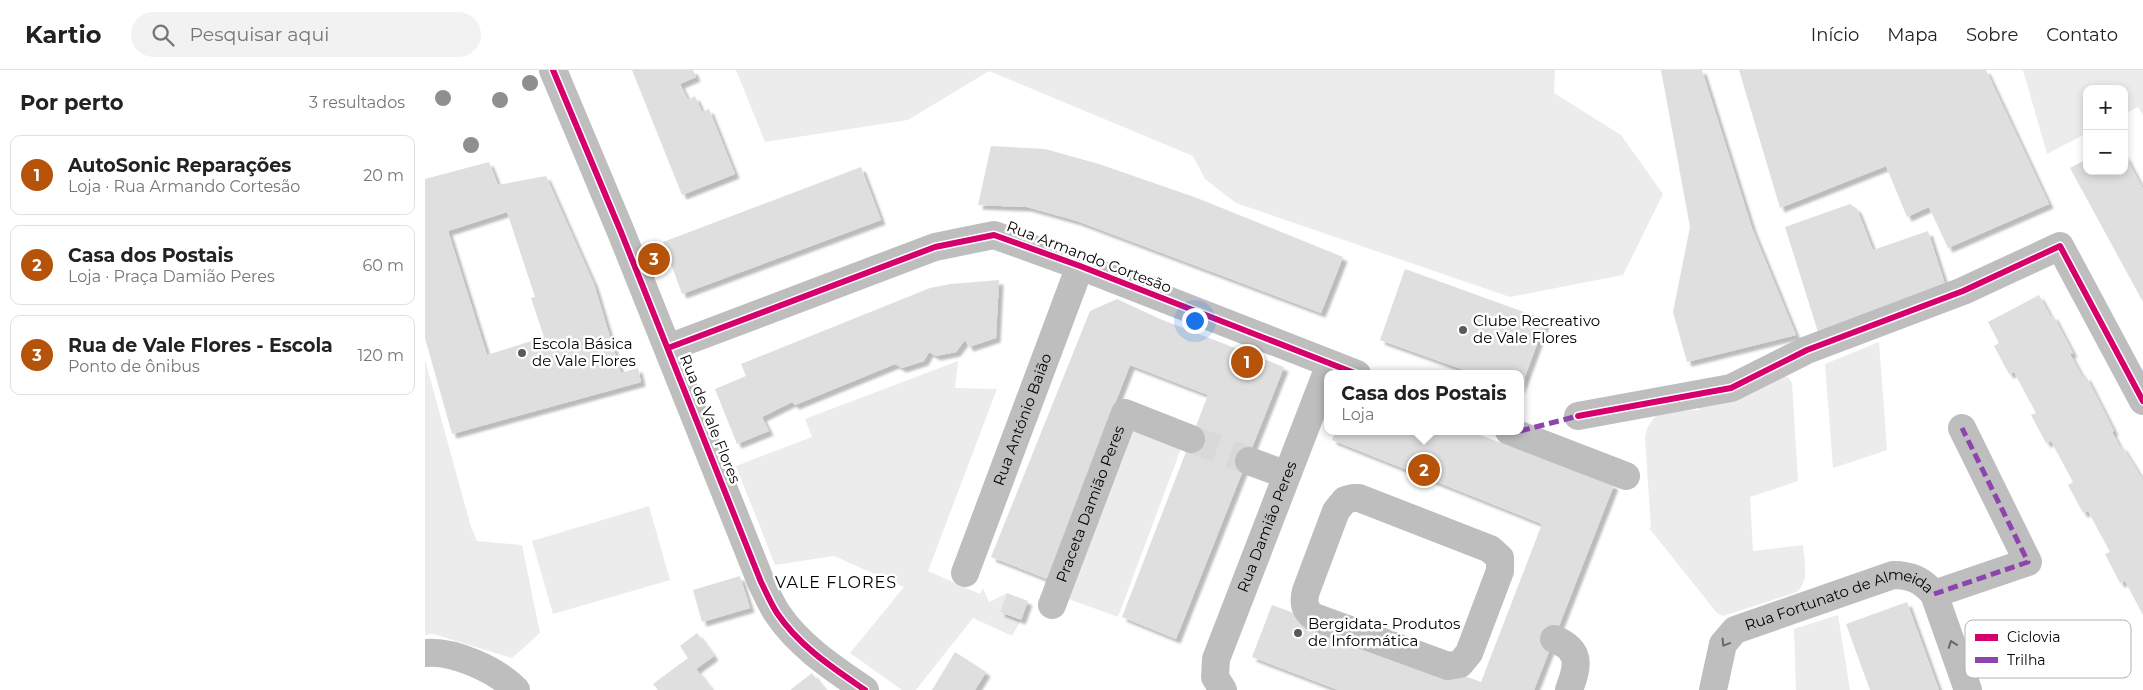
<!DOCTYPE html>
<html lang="pt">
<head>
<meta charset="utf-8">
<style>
	:root { --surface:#fff; --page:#f2f2f2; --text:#222; --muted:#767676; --line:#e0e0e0; --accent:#b45309 }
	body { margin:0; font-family:Montserrat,sans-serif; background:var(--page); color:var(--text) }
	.controls { position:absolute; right:15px; top:15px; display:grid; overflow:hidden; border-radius:10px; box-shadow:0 2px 8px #0003 }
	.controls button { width:45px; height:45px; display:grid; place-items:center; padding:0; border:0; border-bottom:1px solid var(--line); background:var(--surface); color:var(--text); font:25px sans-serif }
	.you { position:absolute; left:769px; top:250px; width:18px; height:18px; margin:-12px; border:4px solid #fff; border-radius:50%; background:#1a73e8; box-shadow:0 0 0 8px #1a73e833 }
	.badge { display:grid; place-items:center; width:32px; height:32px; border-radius:50%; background:var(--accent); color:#fff; font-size:16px; font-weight:700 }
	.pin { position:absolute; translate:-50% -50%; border:2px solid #fff; box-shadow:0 1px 5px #0006 }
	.popup { position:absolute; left:899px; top:300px; width:200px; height:65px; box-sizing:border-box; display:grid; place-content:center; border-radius:10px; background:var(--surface); filter:drop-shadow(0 1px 4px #0005); font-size:16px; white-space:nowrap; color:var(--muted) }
	.popup b { font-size:19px; color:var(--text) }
	.popup::after { content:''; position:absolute; left:50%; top:100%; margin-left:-10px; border:10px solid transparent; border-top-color:var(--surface) }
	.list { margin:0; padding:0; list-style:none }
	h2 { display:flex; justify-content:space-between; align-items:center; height:65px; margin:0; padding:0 20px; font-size:21px }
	h2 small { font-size:16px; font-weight:400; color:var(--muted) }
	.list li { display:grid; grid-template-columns:32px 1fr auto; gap:15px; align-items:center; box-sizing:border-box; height:80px; margin:0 10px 10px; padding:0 10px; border:1px solid var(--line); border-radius:10px }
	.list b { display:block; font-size:19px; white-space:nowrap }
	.list p { margin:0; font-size:16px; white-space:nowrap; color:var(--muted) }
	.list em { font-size:16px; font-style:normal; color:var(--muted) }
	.icon { flex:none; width:28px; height:28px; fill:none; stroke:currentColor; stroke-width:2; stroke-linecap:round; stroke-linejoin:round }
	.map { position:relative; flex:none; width:1718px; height:620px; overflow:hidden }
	header { display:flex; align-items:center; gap:30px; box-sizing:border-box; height:70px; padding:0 25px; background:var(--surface); border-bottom:1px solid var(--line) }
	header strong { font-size:24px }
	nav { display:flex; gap:28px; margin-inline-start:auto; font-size:18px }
	.search { width:350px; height:45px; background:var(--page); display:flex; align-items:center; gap:12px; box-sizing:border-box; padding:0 18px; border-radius:28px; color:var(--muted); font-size:19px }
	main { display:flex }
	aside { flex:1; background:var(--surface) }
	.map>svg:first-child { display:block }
	.green { fill:#ececec }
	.building { fill:#dfdfdf; fill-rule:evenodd; filter:url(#shadow) }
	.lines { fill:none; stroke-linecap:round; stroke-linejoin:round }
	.minor-tunnel { stroke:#d9d9d9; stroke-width:28; stroke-dasharray:28 14; stroke-linecap:butt }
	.minor { stroke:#bebebe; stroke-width:28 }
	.quiet { stroke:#8e44ad; stroke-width:5; stroke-dasharray:10 5; stroke-linecap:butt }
	.cycleway-casing { stroke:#fff; stroke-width:9 }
	.cycleway { stroke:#d6006c; stroke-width:6 }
	.tree { fill:#8f8f8f }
	.oneway { stroke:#686868 }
	.poi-dot { fill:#595959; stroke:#fff; stroke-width:2 }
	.labels { text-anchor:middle; stroke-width:5; stroke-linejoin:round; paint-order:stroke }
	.street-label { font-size:15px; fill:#000; stroke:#fff }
	.poi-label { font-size:15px; fill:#000; stroke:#fff; text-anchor:start }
	.neighbourhood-label { font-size:16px; letter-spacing:1px; fill:#000; stroke:#fff }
	.key { fill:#fff; stroke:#b2b2b2; stroke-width:1 }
	.key-label { font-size:14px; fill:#000 }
</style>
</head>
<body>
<header>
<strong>Kartio</strong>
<div class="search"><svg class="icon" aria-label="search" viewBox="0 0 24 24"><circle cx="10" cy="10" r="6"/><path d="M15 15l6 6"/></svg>Pesquisar aqui</div>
<nav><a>Início</a><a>Mapa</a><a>Sobre</a><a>Contato</a></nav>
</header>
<main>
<aside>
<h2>Por perto<small>3 resultados</small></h2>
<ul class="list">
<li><span class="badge">1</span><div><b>AutoSonic Reparações</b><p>Loja · Rua Armando Cortesão</p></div><em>20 m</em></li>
<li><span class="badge">2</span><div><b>Casa dos Postais</b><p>Loja · Praça Damião Peres</p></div><em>60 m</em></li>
<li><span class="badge">3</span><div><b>Rua de Vale Flores - Escola</b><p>Ponto de ônibus</p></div><em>120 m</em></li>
</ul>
</aside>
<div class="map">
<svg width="1718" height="620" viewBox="0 0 1718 620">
	<defs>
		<filter id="shadow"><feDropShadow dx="4.5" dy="4.5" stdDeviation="1" flood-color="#0004"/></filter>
	</defs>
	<rect width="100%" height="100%" fill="#fff"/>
	<path class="green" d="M311,0H1130L1129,23L1196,65L1238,124L1198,205L1085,227L811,133L780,109L768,86L564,1L483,50L340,72Z
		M1598,0H1718V45L1713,37L1699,44V19H1662V63L1622,84Z
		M1454,272L1462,380L1408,398L1400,294Z
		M0,290L46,457L52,471L97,475L115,563L87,588L8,564L0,565Z
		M533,291L530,318L572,319L503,501L555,524L558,518L564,532L582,523L575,542L596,550L587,566L548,548L491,620H477L425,583L479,517L409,486L350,495L311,396L387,367L380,349Z
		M1358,306L1363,307L1367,313L1373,411L1325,427L1328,481L1378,475C1379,491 1385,510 1372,522L1298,546L1292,543L1224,458L1226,457L1220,369L1222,358L1231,345L1245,341L1274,340V332Z
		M705,357L757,376L693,547L641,528Z
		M224,436L245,510L128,544L107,471Z
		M1413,545L1425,620H1371L1369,559Z"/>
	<path class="building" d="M207,0H268L271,7L255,14L263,30L270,26L277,42L284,39L310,104L257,125Z
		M1236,0H1277L1327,158L1371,265L1262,292L1248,242L1265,157Z
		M1314,0H1561L1624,134L1523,178L1504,137L1482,147L1461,96L1355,138Z
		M566,76L620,79L674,94L772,128L918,187L896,243L652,151L602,137L553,135Z
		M1699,83L1718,119V232L1645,98L1662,89V101H1699Z
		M64,92L73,115L121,106L169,214L196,303L213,298L216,312L27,364L0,268V109ZM82,142L110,227L106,228L119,267L62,285L23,161Z
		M436,97L456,150L257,224L238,172Z
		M1425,134L1432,139L1448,180L1503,161L1520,214L1393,262L1360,157Z
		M980,199L1121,250L1095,320V304H1050L955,270Z
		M574,210L571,268L544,277L540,270L531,282L511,286L504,282L499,291L477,298L470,294L370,335L367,332L337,347L344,361L312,374L290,319L321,306L316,294L505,218L526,214Z
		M1614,225L1626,247L1628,245L1648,283L1645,284L1658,308L1661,306L1689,361L1687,362L1695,377L1697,376L1718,410V545L1700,511L1695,513L1680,484L1685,482L1663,441L1658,443L1643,415L1648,412L1626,371L1621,373L1606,345L1611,343L1589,302L1584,304L1569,276L1574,273L1563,252Z
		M692,229L735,249L859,297L751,569L697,547L783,325L705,295L622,509L566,487L665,241Z
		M910,361H1044L1189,415L1109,620H913L827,587L847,535L1056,612L1117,454L907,370Z
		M315,506L325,538L277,552L268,520Z
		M582,523L603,531L596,550L575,542Z
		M1482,532L1514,620H1445L1421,554Z
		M272,563L289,586L271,599L287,620H233L228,614L263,588L255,576Z
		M530,582L561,602L550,620H507Z
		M387,603L400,620H365Z"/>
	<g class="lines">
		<path class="minor-tunnel" d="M766,369L824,391"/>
		<g class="minor">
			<path d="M128,0L196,162L336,512C341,522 346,534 352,543C374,576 408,598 440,620"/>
			<path d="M243,278L510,177L569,165L655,196L932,304"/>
			<path d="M1153,346L1306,318L1382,280L1538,221L1635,176L1718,331"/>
			<path d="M1084,361L1201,406"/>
			<path d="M824,391L862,405"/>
			<path d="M928,428H934L1065,479L1075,488V501L1044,583L1035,594L1023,596L889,547C879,540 878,532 881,521L911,441L920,430Z"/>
			<path id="s1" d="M540,503L655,196"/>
			<path d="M1509,524L1603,492L1537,358"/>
			<path id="s2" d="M627,535L700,343L766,369"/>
			<path d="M1129,569C1157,580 1153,596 1144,620"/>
			<path d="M0,583C28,580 72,600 91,620"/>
			<path id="s3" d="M798,620L790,607L791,589L905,294"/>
			<path id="s4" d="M1288,620L1298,574L1310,560L1468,505C1486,505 1497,510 1509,524L1543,620"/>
		</g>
		<path class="quiet" d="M1095,361L1153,346
			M1509,524L1603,492L1537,358"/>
		<g class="cycleway-casing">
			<path id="cycleway" d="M128,0L196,162L336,512C341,522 346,534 352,543C374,576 408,598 440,620
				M243,278L510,177L569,165L655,196L932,304
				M1153,346L1306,318L1382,280L1538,221L1635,176L1718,331"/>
		</g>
		<use href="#cycleway" class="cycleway"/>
	</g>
	<g class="tree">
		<circle cx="105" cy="13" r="8"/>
		<circle cx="18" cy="28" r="8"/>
		<circle cx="75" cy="30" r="8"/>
		<circle cx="46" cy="75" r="8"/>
	</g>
	<defs><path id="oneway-chevron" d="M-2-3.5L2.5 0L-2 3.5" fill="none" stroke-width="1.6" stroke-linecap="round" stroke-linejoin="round" transform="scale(1.25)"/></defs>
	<g class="oneway">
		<use href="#oneway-chevron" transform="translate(1300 573) rotate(121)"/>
		<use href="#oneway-chevron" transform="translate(1527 574) rotate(-110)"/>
	</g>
	<g class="poi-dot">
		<circle cx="1038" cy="260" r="5"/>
		<circle cx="97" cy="283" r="5"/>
		<circle cx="873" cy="563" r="5"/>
	</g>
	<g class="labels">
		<g class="street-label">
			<text transform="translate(664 187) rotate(21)" y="5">Rua Armando Cortesão</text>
			<text transform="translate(285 349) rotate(68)" y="5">Rua de Vale Flores</text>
			<text dy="5" stroke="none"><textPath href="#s1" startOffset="164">Rua António Baião</textPath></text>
			<text dy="5" stroke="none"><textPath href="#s2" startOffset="108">Praceta Damião Peres</textPath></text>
			<text dy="5" stroke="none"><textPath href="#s3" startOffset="175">Rua Damião Peres</textPath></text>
			<text dy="5" stroke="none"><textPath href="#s4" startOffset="176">Rua Fortunato de Almeida</textPath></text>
		</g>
		<g class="poi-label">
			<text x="1048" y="256">Clube Recreativo<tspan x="1048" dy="17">de Vale Flores</tspan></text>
			<text x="107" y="279">Escola Básica<tspan x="107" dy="17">de Vale Flores</tspan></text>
			<text x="883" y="559">Bergidata- Produtos<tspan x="883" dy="17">de Informática</tspan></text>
		</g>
		<g class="neighbourhood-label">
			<text x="411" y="518">VALE FLORES</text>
		</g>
	</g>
	<rect x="1540" y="550" width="166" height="58" rx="8" class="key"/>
	<rect x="1550" y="564" width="23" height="7" fill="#d6006c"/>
	<rect x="1550" y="587" width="23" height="6" fill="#8e44ad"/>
	<g class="key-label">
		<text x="1582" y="572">Ciclovia</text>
		<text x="1582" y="595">Trilha</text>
	</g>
</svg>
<div class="controls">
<button>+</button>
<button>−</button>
</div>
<div class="you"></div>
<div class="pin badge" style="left:822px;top:292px">1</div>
<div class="pin badge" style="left:999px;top:400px">2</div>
<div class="popup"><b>Casa dos Postais</b>Loja</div>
<div class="pin badge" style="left:229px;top:189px">3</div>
</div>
</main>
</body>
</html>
